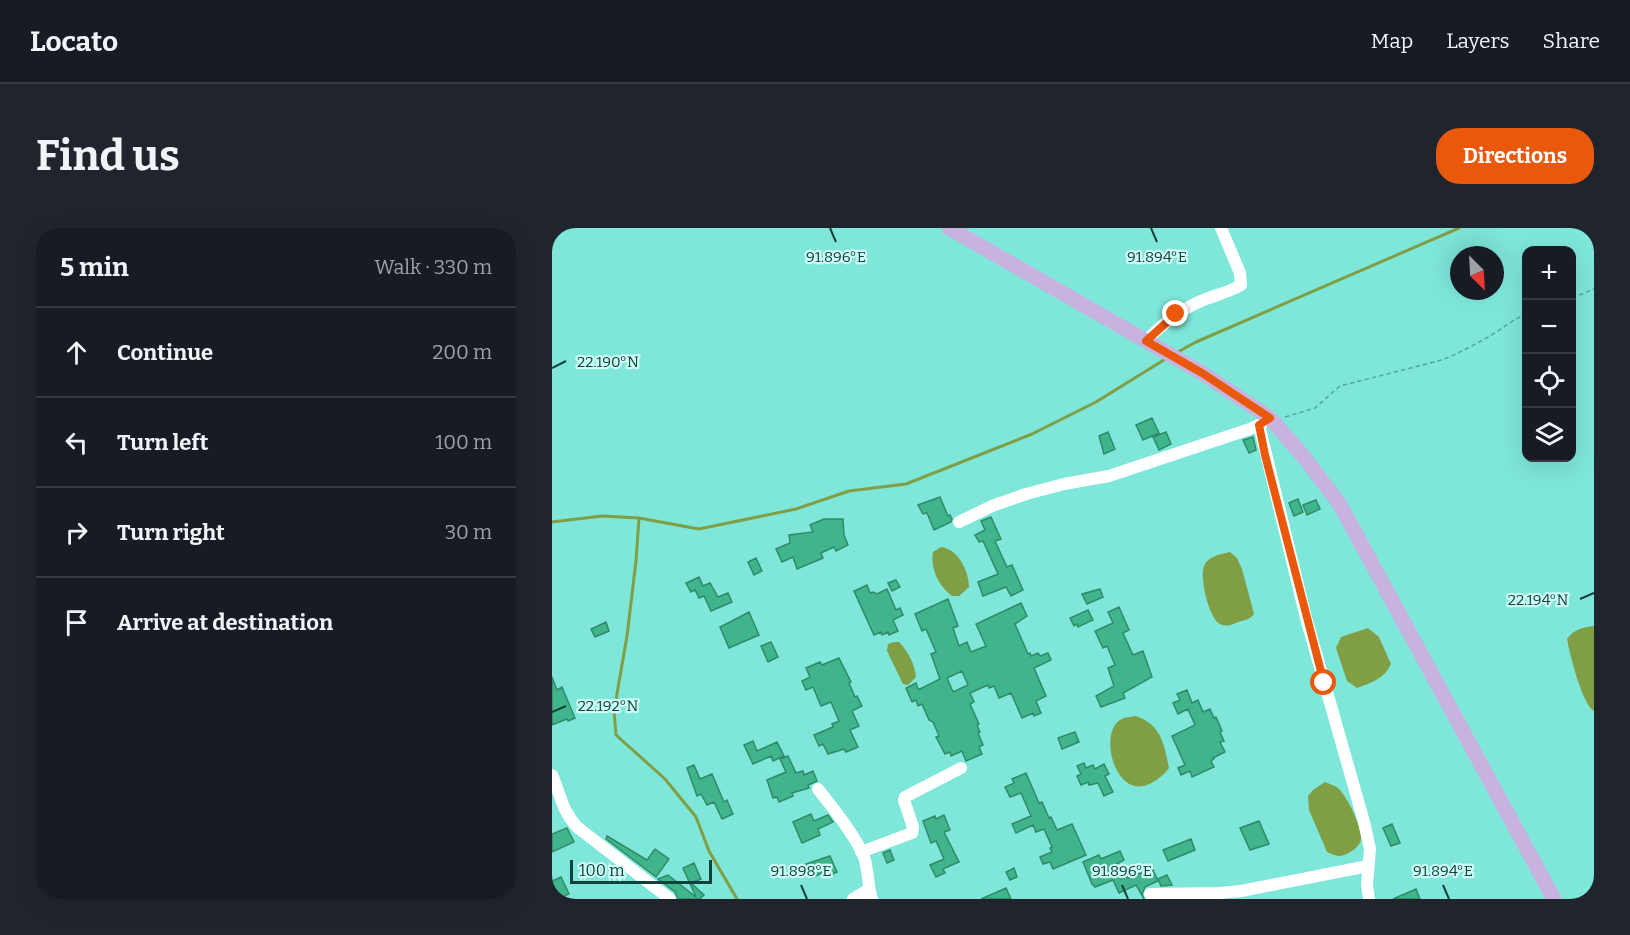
<!DOCTYPE html>
<html lang="en">
<head>
<meta charset="utf-8">
<style>
	:root { --surface:#171b24; --page:#20242c; --text:#f1f3f6; --muted:#9ea1a6; --line:#363941; --accent:#ea580c }
	body { margin:0; font-family:Bitter,serif; background:var(--page); color:var(--text) }
	.controls { position:absolute; right:18px; top:18px; display:grid; overflow:hidden; border-radius:12px; box-shadow:0 6px 24px #0002 }
	.controls button { width:54px; height:54px; display:grid; place-items:center; padding:0; border:0; border-bottom:2px solid var(--line); background:var(--surface); color:var(--text); font:30px sans-serif }
	.compass { position:absolute; left:898px; top:18px; width:54px; height:54px; border-radius:50%; background:var(--surface); box-shadow:0 6px 24px #0002; rotate:156deg }
	.scale { position:absolute; left:18px; bottom:15px; width:142px; box-sizing:border-box; padding-left:6px; border:3px solid #12403b; border-top:0; font-size:16px; line-height:21px; white-space:nowrap; color:#12403b; -webkit-text-stroke:4px #cdfef6; paint-order:stroke }
	.stop { position:absolute; width:18px; height:18px; margin:-14px; border:4px solid #ea580c; border-radius:50%; background:#fff }
	.stop.end { background:#ea580c; border-color:#fff; box-shadow:0 2px 6px #0008 }
	.list { margin:0; padding:0; list-style:none }
	h2 { display:flex; justify-content:space-between; align-items:center; height:78px; margin:0; padding:0 24px; font-size:26px }
	h2 small { font-size:20px; font-weight:400; color:var(--muted) }
	.list li { display:grid; grid-template-columns:39px 1fr auto; gap:18px; align-items:center; box-sizing:border-box; height:90px; padding:0 24px; border-top:2px solid var(--line) }
	.list b { display:block; font-size:22px; white-space:nowrap }
	.list em { font-size:20px; font-style:normal; color:var(--muted) }
	.icon { flex:none; width:33px; height:33px; fill:none; stroke:currentColor; stroke-width:2; stroke-linecap:round; stroke-linejoin:round }
	.map { position:relative; flex:none; width:1042px; height:671px; overflow:hidden; border-radius:24px }
	header { display:flex; align-items:center; gap:36px; box-sizing:border-box; height:84px; padding:0 30px; background:var(--surface); border-bottom:2px solid var(--line) }
	header strong { font-size:28px }
	nav { display:flex; gap:33px; margin-inline-start:auto; font-size:21px }
	.intro { display:flex; align-items:center; justify-content:space-between; box-sizing:border-box; height:144px; padding:0 36px }
	h1 { margin:0; font-size:42px }
	.button { padding:15px 27px; border-radius:24px; background:var(--accent); color:#fff; font-size:21px; font-weight:700 }
	main { display:flex; gap:36px; padding:0 36px }
	aside { flex:1; background:var(--surface); border-radius:24px; box-shadow:0 6px 24px #0002 }
	.map>svg:first-child { display:block }
	.water { fill:#809e44 }
	.lines { fill:none; stroke-linecap:round; stroke-linejoin:round }
	.stream { stroke:#809e44; stroke-width:3 }
	.building { fill:#40b48a; stroke:#308a69; stroke-width:1.5; fill-rule:evenodd }
	.path { stroke:#54a69c; stroke-width:1.5; stroke-dasharray:4.5 3; stroke-linecap:butt }
	.minor { stroke:#fff; stroke-width:12 }
	.major { stroke:#c8b2e0; stroke-width:15 }
	.route { stroke:#ea580c; stroke-width:8 }
	.ticks { fill:none; stroke:#12403b; stroke-width:2 }
	.ticks-label { font-size:15px; text-anchor:middle; fill:#12403b; stroke:#cdfef6; stroke-width:4.5; stroke-linejoin:round; paint-order:stroke }
</style>
</head>
<body>
<header>
<strong>Locato</strong>
<nav><a>Map</a><a>Layers</a><a>Share</a></nav>
</header>
<div class="intro"><h1>Find us</h1><a class="button">Directions</a></div>
<main>
<aside>
<h2>5 min<small>Walk · 330 m</small></h2>
<ul class="list">
<li><svg class="icon" aria-label="ahead" viewBox="0 0 24 24"><path d="M12 20V5M6 11l6-6 6 6"/></svg><div><b>Continue</b></div><em>200 m</em></li>
<li><svg class="icon" aria-label="left" viewBox="0 0 24 24"><path d="M17 20v-9H6M10 6l-5 5 5 5"/></svg><div><b>Turn left</b></div><em>100 m</em></li>
<li><svg class="icon" aria-label="right" viewBox="0 0 24 24"><path d="M7 20v-9h11M14 6l5 5-5 5"/></svg><div><b>Turn right</b></div><em>30 m</em></li>
<li><svg class="icon" aria-label="arrive" viewBox="0 0 24 24"><path d="M6 21V4h12l-3 4 3 4H6"/></svg><div><b>Arrive at destination</b></div></li>
</ul>
</aside>
<div class="map">
<svg width="1042" height="671" viewBox="0 0 1042 671">
	<rect width="100%" height="100%" fill="#7ee7da"/>
	<path class="water" d="M389,319C406,321 417,343 417,359L407,368H400C387,358 378,341 381,324Z
		M678,324L685,330L690,341L702,386C697,392 693,392 686,394C680,397 674,399 668,396C657,391 646,346 653,336C657,328 670,326 678,324Z
		M1042,398V483C1030,476 1018,427 1015,411C1021,402 1031,399 1042,398Z
		M816,400L827,409L839,436C833,450 819,455 805,460L795,453L784,420L789,409Z
		M342,414H347C356,423 363,437 364,449L356,457L351,456L335,423L336,416Z
		M584,488C609,497 612,515 617,540C612,547 603,554 595,557C561,569 546,501 570,491C573,489 580,489 584,488Z
		M773,554C777,556 782,557 786,560C795,568 810,599 809,611C808,619 796,627 788,628C784,628 779,626 775,624L757,582L756,568L761,562Z"/>
	<g class="lines">
		<path class="stream" d="M624,125L644,114L907,0
			M87,290L84,333L75,408L62,483L64,507L113,551L144,589L157,623L185,671
			M0,294L50,288L87,290L147,301L244,281L297,263L354,256L480,206L544,174L615,130"/>
	</g>
	<path class="building" d="M600,190L607,205L591,212L584,197Z
		M556,204L563,221L552,226L547,208Z
		M614,204L619,216L607,222L601,209Z
		M701,209L704,222L697,225L691,212Z
		M388,269L396,288L398,287L400,291L399,294L382,302L375,285L371,286L366,277Z
		M746,271L751,284L742,288L737,275Z
		M764,272L768,281L755,287L751,277Z
		M439,289L449,311L443,313L455,339L460,337L471,362L459,368L454,359L431,368L426,354L446,346L432,315L431,313L427,314L423,307L433,302L429,293Z
		M272,291H291L292,307L296,317L284,323L282,319L269,325L271,330L245,341L241,329L230,334L224,321L238,315L237,307L261,304L258,297Z
		M204,330L210,343L202,347L196,334Z
		M147,349L151,358L158,355L166,369L176,365L180,374L159,383L152,368L147,370L143,362L139,364L134,355Z
		M344,352L348,359L340,363L336,355Z
		M315,357L318,365L321,364L325,366L335,361L344,382L348,380L351,387L341,392L346,403L337,407L336,404L330,407L329,404L322,407L302,363Z
		M548,361L551,369L535,376L530,366Z
		M396,371L406,398L401,400L407,418L415,414L419,424L434,418L424,396L469,375L475,388L463,396L476,426L478,425L479,428L486,425L488,428L496,425L499,432L482,440L494,468L484,473L489,485L482,488L481,485L470,490L459,465L447,470L442,458L437,460L436,457L418,465L422,474L418,476L427,496L425,497L428,504L426,505L431,517L427,519L430,526L414,533L410,523L399,528L398,524L393,526L384,509L387,508L381,494L377,492L370,476L366,478L364,472L360,474L354,460L364,455L366,461H368L388,451L379,426L384,424L374,401L370,403L363,386ZM410,443L416,457L401,464L395,450Z
		M567,379L577,402L571,405L581,427L591,423L600,449L571,465L573,470L549,479L544,468L562,458L556,440L563,437L555,418L551,420L543,403L561,395L556,384Z
		M536,382L541,392L526,399L525,396L522,398L518,390Z
		M197,384L207,407L177,420L168,399Z
		M54,394L57,403L43,409L39,401Z
		M219,414L226,429L216,434L209,418Z
		M287,430L299,454L297,455L303,469L305,468L310,478L300,483L307,498L298,502L306,519L294,524L292,521L276,526L271,516L267,518L262,507L281,499L280,496L287,493L279,474L269,478L261,459L254,462L250,453L258,449L254,440L268,434L270,437Z
		M0,449L5,462L10,459L23,490L16,493L15,491L0,497Z
		M635,462L640,475L646,472L651,484L658,481L662,490L664,489L670,503L668,504L672,513L668,514L673,524L661,530L662,531L659,533L662,539L640,549L638,543L629,547L626,540L633,537L620,508L643,497L636,481L626,486L621,475L628,472L625,466Z
		M523,504L527,514L510,521L506,510Z
		M201,513L205,523L225,514L232,528L221,533L219,528L201,536L192,517Z
		M236,528L244,545L251,543L252,547L261,543L265,553L256,557L257,560L240,565L241,568L227,574L225,569L221,570L215,552L234,544L228,531Z
		M532,535L534,540L541,537L543,541L552,536L557,546L553,548L561,564L552,568L546,555L537,557L536,554L529,557L525,548L529,546L525,538Z
		M142,537L148,551L160,546L172,574L175,572L181,586L170,591L162,574L155,577L149,566L145,568L135,540Z
		M474,545L487,575L490,574L497,590L499,589L505,602L520,596L534,627L501,641L498,634L491,636L488,629L500,624L498,620L500,619L492,601L484,604L481,597L464,605L460,596L479,588L469,565L458,569L453,559L462,555L460,551Z
		M259,586L262,593L276,587L281,594L266,601L268,607L250,615L241,594Z
		M392,587L398,602L392,604L407,634L391,641L393,645L384,649L378,637L392,631L384,613L379,615L371,593L383,588L384,591Z
		M707,593L717,616L698,622L688,600Z
		M840,596L848,615L839,618L831,600Z
		M15,600L22,614L0,624V606Z
		M55,608L95,632L103,621L117,631L104,649L54,611Z
		M639,611L643,622L616,633L611,622Z
		M338,622L342,632L335,635L331,625Z
		M568,623L572,632L563,637L569,651L575,648L576,650L589,645L590,647L601,642L606,653L593,659L590,666L592,671L584,657L567,665L561,652L543,659L540,656L531,634L547,627L549,631Z
		M278,628L285,644L274,649L272,644L259,650L254,636Z
		M142,635L149,651L139,655L152,667L148,671H126L123,664L106,651L116,647L144,669L131,640Z
		M462,640L465,649L458,652L454,644Z
		M615,647L620,657L609,658L606,651Z
		M9,649L17,666L6,671H0V653Z
		M454,660L459,671H429Z
		M864,661L868,671H841Z"/>
	<g class="lines">
		<path class="path" d="M1020,70L1042,61
			M733,189L763,180L788,158L890,132C907,125 922,117 938,108C950,101 961,91 975,86"/>
		<path class="minor" d="M594,113C610,96 628,82 649,73C662,67 676,65 689,57L688,45L669,0
			M707,197L754,390L812,594L818,621L815,657L817,671
			M407,294L440,278L474,266L512,256L557,248L698,201L712,194
			M0,547C8,565 10,583 25,599L118,671
			M266,561C280,579 303,607 312,629C317,643 315,657 320,671
			M309,624L360,605L361,599L352,572L353,569L409,540
			M598,666L668,665L689,663L816,638
			M301,671L316,662"/>
		<path class="major" d="M397,0L650,145L718,190L751,228L787,275L1002,671"/>
	</g>
	<g class="lines">
		<path class="route" d="M624,86L594,113L650,145L718,190L707,197L713,227L772,455"/>
	</g>
	<path class="ticks" d="M278,0L284,14M599,0L605,14M0,140L14,133M1028,371L1042,365M0,484L14,478M249,657L255,671M570,657L576,671M891,657L897,671"/>
	<g class="ticks-label">
		<text x="284" y="34">91.896°E</text>
		<text x="605" y="34">91.894°E</text>
		<text x="56" y="139">22.190°N</text>
		<text x="986" y="377">22.194°N</text>
		<text x="56" y="483">22.192°N</text>
		<text x="249" y="648">91.898°E</text>
		<text x="570" y="648">91.896°E</text>
		<text x="891" y="648">91.894°E</text>
	</g>
</svg>
<div class="controls">
<button>+</button>
<button>−</button>
<button><svg class="icon" aria-label="locate" viewBox="0 0 24 24"><circle cx="12" cy="12" r="6"/><path d="M12 2v4M12 18v4M2 12h4M18 12h4"/></svg></button>
<button><svg class="icon" aria-label="layers" viewBox="0 0 24 24"><path d="M12 4l9 5-9 5-9-5zM3 14l9 5 9-5"/></svg></button>
</div>
<svg class="compass" viewBox="-18 -18 36 36"><path d="M0-13l5 13h-10z" fill="#e53935"/><path d="M0 13l5-13h-10z" fill="#9ea1a6"/></svg>
<div class="scale">100 m</div>
<div class="stop" style="left:772px;top:455px"></div>
<div class="stop end" style="left:624px;top:86px"></div>
</div>
</main>
</body>
</html>
